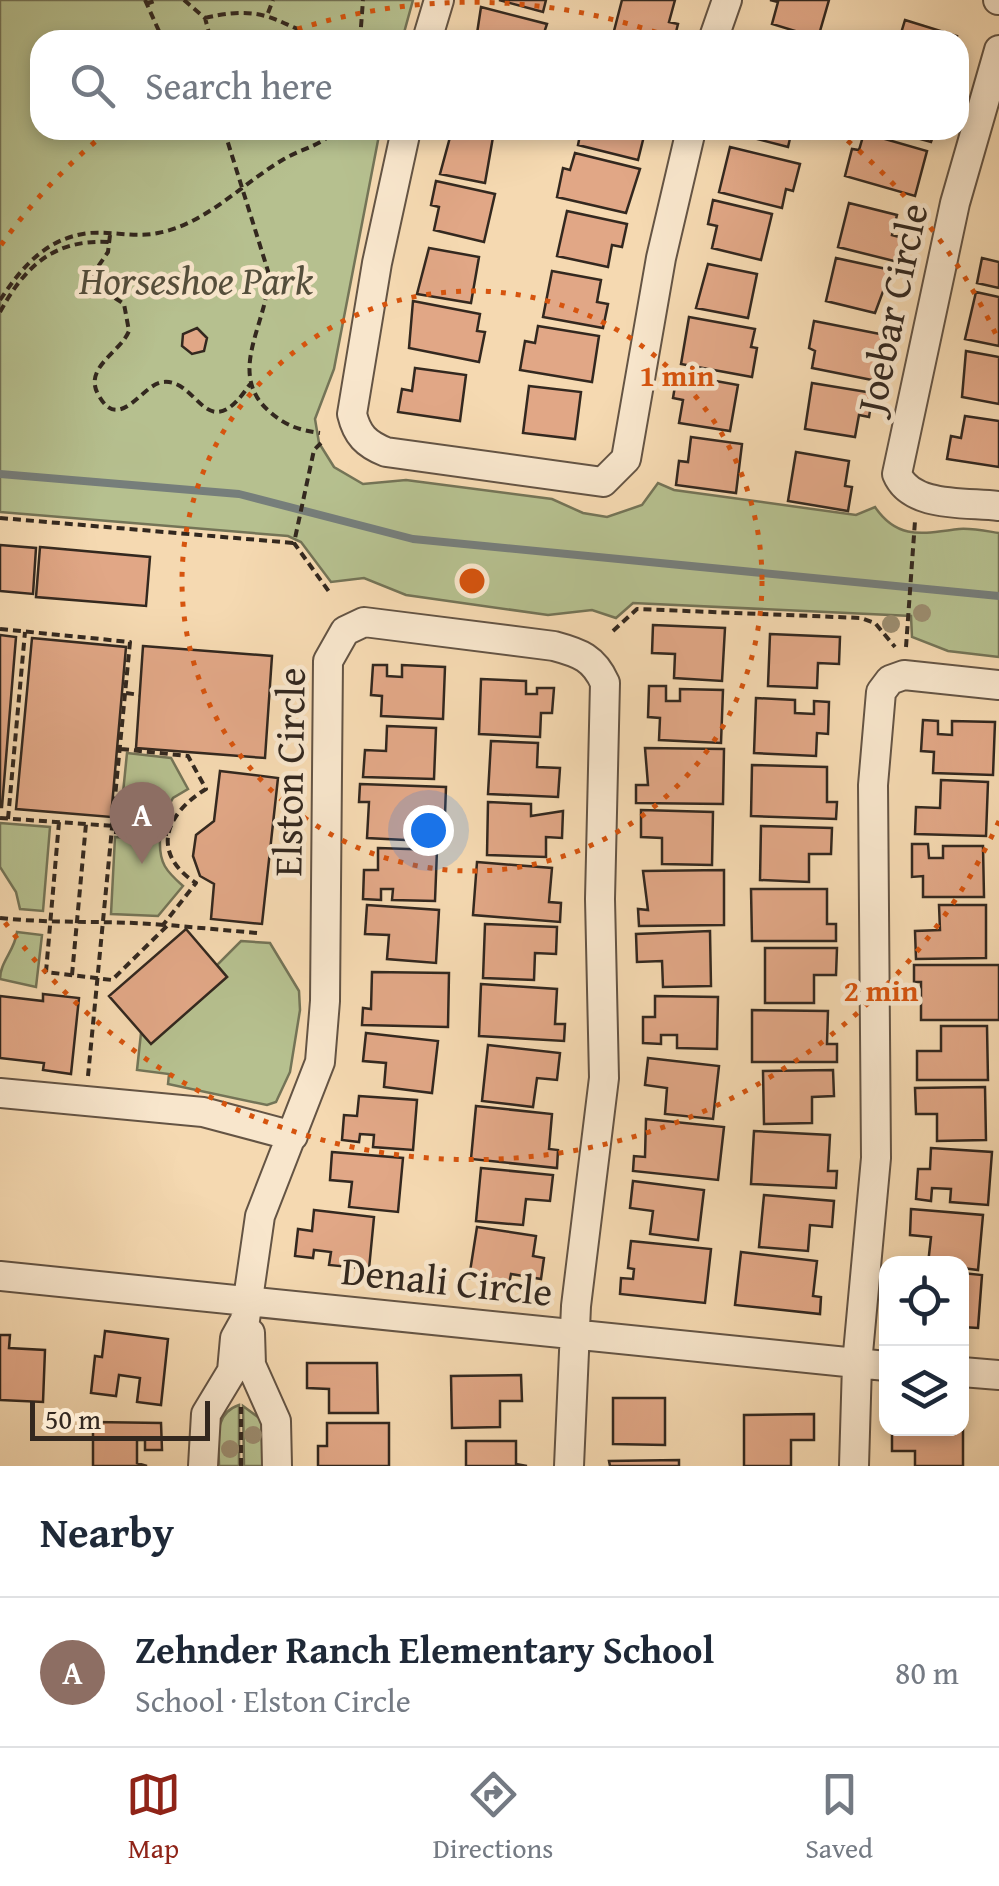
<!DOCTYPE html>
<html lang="en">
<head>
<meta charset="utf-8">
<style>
	:root { --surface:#fff; --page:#f6f6f7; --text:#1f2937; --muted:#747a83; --line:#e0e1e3; --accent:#8f2418 }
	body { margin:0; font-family:"Gentium Book Plus",serif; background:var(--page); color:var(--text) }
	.controls { position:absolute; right:30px; bottom:30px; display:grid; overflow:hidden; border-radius:20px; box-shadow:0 5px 15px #0003 }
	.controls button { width:90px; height:90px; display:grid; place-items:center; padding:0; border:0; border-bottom:2px solid var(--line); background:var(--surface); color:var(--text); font:50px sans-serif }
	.scale { position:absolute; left:30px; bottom:25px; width:180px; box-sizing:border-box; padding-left:10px; border:5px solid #33281f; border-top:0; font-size:28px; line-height:35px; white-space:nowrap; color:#33281f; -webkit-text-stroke:8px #f8e6cc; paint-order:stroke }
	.you { position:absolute; left:428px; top:830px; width:35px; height:35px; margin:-25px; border:8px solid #fff; border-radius:50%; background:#1a73e8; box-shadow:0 0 0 15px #1a73e833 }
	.badge { display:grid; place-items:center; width:65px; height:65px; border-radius:50%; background:var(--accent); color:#fff; font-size:32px; font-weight:700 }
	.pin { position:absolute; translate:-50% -82px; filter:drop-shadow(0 2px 5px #0008) }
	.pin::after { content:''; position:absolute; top:52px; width:35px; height:30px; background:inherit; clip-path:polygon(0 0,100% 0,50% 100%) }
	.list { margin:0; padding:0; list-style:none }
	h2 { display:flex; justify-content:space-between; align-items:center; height:130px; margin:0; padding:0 40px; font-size:42px }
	h2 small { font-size:32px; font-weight:400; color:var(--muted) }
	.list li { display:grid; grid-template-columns:65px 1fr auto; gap:30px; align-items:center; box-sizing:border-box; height:150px; padding:0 40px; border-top:2px solid var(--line) }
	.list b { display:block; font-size:38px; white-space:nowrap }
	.list p { margin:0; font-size:32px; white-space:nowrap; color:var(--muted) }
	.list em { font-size:32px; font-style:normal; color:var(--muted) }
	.icon { flex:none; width:55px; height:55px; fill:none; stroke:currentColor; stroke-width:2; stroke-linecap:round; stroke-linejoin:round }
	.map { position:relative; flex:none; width:999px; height:1466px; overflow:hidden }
	.search { position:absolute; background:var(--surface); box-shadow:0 5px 15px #0003; left:30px; right:30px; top:30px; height:110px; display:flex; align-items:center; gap:25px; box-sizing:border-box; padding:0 35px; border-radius:30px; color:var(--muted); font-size:38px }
	.sheet { height:280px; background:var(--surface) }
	nav { display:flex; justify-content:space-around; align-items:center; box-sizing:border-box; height:140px; border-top:2px solid var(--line); background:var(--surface); font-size:28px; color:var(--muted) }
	nav a { display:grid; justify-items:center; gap:5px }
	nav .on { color:var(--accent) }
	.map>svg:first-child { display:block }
	.green { fill:#b6c08f; stroke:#747457; stroke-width:2.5 }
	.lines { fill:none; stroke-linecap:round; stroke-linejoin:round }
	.stream { stroke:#767e7b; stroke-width:8 }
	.building { fill:#e1a786; stroke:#33281f; stroke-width:2.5 }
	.minor-casing { stroke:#645444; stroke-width:32 }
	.path { stroke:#33281f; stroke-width:4; stroke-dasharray:8 5; stroke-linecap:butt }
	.minor { stroke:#f8e6cc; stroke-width:28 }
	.tree { fill:#9c8d70 }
	.ring { fill:none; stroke:#d6540e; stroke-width:5; stroke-dasharray:5 10 }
	.labels { text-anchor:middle; stroke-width:9; stroke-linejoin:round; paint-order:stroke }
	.park-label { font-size:40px; font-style:italic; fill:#544e3b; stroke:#f8e6cc }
	.street-label { font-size:40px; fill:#33281f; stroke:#f8e6cc }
	.centre { fill:#d6540e; stroke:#f8e6cc; stroke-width:5 }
	.ring-label { font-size:30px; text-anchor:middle; font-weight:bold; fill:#d6540e; stroke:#f8e6cc; stroke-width:9; stroke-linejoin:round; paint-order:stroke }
</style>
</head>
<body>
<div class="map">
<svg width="999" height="1466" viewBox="0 0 999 1466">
	<rect width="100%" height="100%" fill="#f5d9b1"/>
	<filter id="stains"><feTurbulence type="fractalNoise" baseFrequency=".002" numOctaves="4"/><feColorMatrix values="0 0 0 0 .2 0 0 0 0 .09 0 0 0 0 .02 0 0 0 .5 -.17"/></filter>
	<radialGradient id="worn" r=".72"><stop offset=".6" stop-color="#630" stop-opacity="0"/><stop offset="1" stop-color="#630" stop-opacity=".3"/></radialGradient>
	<path class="green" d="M0,0H413L402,40H40V130H380L334,369L315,419L319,443L334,467L363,484L406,480L552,499L583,513L607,517L642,505L658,483L674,490L856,515L875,507C898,541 924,533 959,529C972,528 986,531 999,533V657L948,651L912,637L911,616L633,603L616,618L592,610L548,615L406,595L364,578L331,582L301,542L288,536L0,512Z
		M127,753L171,758L188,789L173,798L157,827L120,823Z
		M0,823L50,827L43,911L20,909L16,892L0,867Z
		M115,837L160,840C159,863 166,871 183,886L158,916L111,914Z
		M17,932L42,935L36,987L0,979C0,962 15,950 17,932Z
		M241,941L270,943L299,991L300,1010L290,1072L276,1102L267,1105L168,1084L169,1074L137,1070L141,1033L151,1043L227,977L217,965Z
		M239,1405V1466H219C219,1442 212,1414 239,1405Z
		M243,1406L262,1420L263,1466H244Z"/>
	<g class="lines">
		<path class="stream" d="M0,474L239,494L413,539L999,596"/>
	</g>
	<path class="building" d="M499,0H546L543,12Z
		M622,0H675L669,22L678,24L674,40H646L614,31Z
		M770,0H829L818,38L772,24L778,2Z
		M481,7L547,24L542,39L547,40H476Z
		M905,20L957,36L956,40H899Z
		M452,130L493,137L485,183L440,174Z
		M581,130H636L635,134L644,136L638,160L578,145Z
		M739,130H792L788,147L738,134Z
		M888,130H935L931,142Z
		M864,133L927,151L915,196L845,176L852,149L859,150Z
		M730,147L800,164L793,191L786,189L782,208L719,192Z
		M575,153L640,169L626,213L557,197L563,168L570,170Z
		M436,181L495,194L484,242L434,230L439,207L431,205Z
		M713,200L772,214L761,260L712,248L717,226L708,224Z
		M849,203L897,215L892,235L903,238L898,262L838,247Z
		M567,211L627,224L622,247L612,245L608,267L557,256Z
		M429,248L479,257L471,303L417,294Z
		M836,258L891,270L875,313L826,301Z
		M982,258L999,262V288L977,283Z
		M708,264L757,274L748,318L696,308Z
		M552,271L601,280L597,302L608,304L603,328L543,317Z
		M976,292L999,297V346L965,339Z
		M413,301L480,314L477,331L485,332L479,362L409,348Z
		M689,317L755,329L751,347L757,348L752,377L681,364Z
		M814,321L885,335L877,381L812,368L815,351L809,348Z
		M538,326L599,336L592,382L520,370L525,341L535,343Z
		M197,328L207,338L204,351L192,354L182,346L183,334Z
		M966,351L999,357V404L962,397Z
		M415,368L466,375L460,421L398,412L402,389L412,391Z
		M677,374L738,385L730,431L679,423L683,400L673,398Z
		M812,383L873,393L869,417L859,415L855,437L805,429Z
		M529,386L581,392L575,439L523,433Z
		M965,416L999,421V467L947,459L951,436L961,438Z
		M691,437L742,444L736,493L676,485L679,461L688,462Z
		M796,452L849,461L845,486L852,487L848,511L788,501Z
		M0,545L36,548L33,594L0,591Z
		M40,547L150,557L146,606L36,597Z
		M653,625L725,628L722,681L674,678L675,654L652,653Z
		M770,634L840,637L839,664L818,663L817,688L768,686Z
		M0,635L16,637L2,807H0Z
		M32,638L126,647L111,817L16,809Z
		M143,646L272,656L265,758L136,748Z
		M373,665H387V676L402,677V665L445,667L443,719L381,716L382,696L371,695Z
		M481,679L526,681V694H537V688H554L552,713H541L540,737L479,734Z
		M649,686H666V701H680V689L723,690L721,743L659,740L660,718L648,717Z
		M756,698L795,700V713L814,714V701L829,702L828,734L817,733L816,756L754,753Z
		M923,720L938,721V734L952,735V721L995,722L993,775L933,773L934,752L921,751Z
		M387,726L436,728L434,779L363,777L365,750L386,751Z
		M491,741L538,743L537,767L560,768L558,797L488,794Z
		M645,748L724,749L723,804L636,803V785H648Z
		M752,765L827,767V802H837L836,819L751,816Z
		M220,771L278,778L262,924L211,919L214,884L200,876L193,856L196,835L214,821Z
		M941,780L988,782L986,836L915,834L916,807L940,808Z
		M360,784L446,787L444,842L367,838L369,802H359Z
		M488,802L531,804V816L563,811L562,838L546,837V857L487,855Z
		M641,810L713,812L712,865L662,864V838L641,837Z
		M761,826L832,828L831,854H809V882L760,880Z
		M912,844H928L929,858H943V846H983L984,897H923V876L912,877Z
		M378,848L437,850L435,901L392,900L393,889H381V900L363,899L364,870H378Z
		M477,862L552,868L549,902L561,903L560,922L473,915Z
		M724,870V925L639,926L638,909L648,910L643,871Z
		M751,889H827V924H836V941H752Z
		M367,905L439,910L436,963L387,959L389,935L365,934Z
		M939,905H986V958L916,959L915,931L940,930Z
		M485,924L557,927L556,954L535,953L534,980L483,978Z
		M186,929L227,977L151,1044L109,996Z
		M710,931L711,986L663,987L662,961L637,962L636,934Z
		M765,948H837L836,975H814V1003H765Z
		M914,965H999V1020H921V982H914Z
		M372,972L449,973L448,1027L362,1025L363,1008L371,1009Z
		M481,984L557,989L555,1024H565L564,1041L479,1036Z
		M43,994L79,998L71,1074L43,1070L44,1063L0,1058V996L43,1001Z
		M655,996L718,997L717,1049L677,1048V1035H661V1044L643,1043V1017H655Z
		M752,1010L828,1011L827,1044H837V1062H752Z
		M941,1026H987L988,1080H917V1051H941Z
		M366,1033L438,1041L432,1093L384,1087L386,1063L363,1061Z
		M488,1045L560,1053L557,1080L537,1078L533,1107L482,1101Z
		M648,1058L719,1066L713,1119L665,1114L667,1088L645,1085Z
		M833,1070L834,1096L812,1097V1123L764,1124L763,1071Z
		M985,1087L986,1140L937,1141V1114H916L915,1088Z
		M359,1096L417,1100L413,1150L373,1147L374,1135L360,1134L359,1142L342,1140L344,1115L357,1116Z
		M476,1106L552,1114L549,1149L558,1150L557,1168L471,1159Z
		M646,1119L724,1127L718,1180L633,1171L634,1156L645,1157Z
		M754,1131L830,1135L828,1171H837L836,1188L751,1184Z
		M931,1148L992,1152L988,1205L950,1202L951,1189L932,1188L931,1201L916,1199L918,1169H930Z
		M332,1152L403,1158L398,1212L349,1207L352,1182L330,1180Z
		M481,1168L553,1175L550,1201L526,1199L523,1225L476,1221Z
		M633,1181L704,1190L698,1240L650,1234L653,1211L630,1208Z
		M764,1195L834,1201L832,1227L810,1225L808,1251L759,1247Z
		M911,1209L983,1215L978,1270L962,1268V1264H928L931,1237L910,1235Z
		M314,1210L374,1217L369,1269L329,1265L331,1252L314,1250L313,1258L295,1256L298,1229L312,1231Z
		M477,1227L536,1236L533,1256L544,1258L541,1279L511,1274L509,1284L469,1278Z
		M631,1241L711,1249L705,1303L620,1294L621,1278L633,1279L634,1269L628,1268Z
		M741,1252L817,1261L813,1296L821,1297L820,1314L735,1305Z
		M962,1273L982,1275L978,1328L962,1327Z
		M105,1331L168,1339L161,1405L137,1402L140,1378L119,1375L116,1396L91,1393L95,1356L102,1357Z
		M0,1335H10L9,1348L45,1350L43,1402L0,1400Z
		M307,1363H377L378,1413H329V1389L307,1388Z
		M521,1375L522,1401H500V1427L452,1428L451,1376Z
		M613,1398H665V1445L613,1444Z
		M814,1414V1440H791V1466H744V1415Z
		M93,1422L161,1423L162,1450H145V1440H137V1463L147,1466H93Z
		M327,1423H389V1466H318V1446H327Z
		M963,1424V1466H915V1451H892V1428H962Z
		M466,1441H516V1464L527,1466H466Z
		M679,1460V1466H610L609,1461Z"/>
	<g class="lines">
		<g class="minor-casing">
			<path id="minor" d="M998,0H999
				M427,40L439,0
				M713,40L727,0
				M999,50L955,203L897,474C911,508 966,502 999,506
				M406,130L377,263L352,414C357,435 366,444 386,452L603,482L626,459L661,258L691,130
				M0,1093L203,1112L293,1136
				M0,1276L886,1366
				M250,1333L251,1365L276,1421L277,1466
				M962,1372L999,1375
				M203,1466L206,1414L232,1371L235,1338L245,1320L260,1216L320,1062L325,1001L328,661L345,631L364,622L554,646C580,653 594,658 605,683L600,899L604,1078L576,1306L569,1466
				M854,1466L857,1364L876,1158L873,785L881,692L890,680L904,675L999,685"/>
		</g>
		<path class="path" d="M145,0L163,40
			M184,0L205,18L211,40
			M146,4L157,0
			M268,13L273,0
			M205,18C279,0 279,35 344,40
			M360,40L363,0
			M224,130L268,271C272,319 223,372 270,412C286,426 299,430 320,433
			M110,235L108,252L93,274L97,286L124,304L129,331C120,353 82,368 99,396C120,433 142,384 163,382C199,378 206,450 250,384
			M0,300C22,267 46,238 89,233C112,231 135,238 158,233C206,224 243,183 284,159C303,148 321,146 336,130
			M0,312C25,266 54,239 109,242
			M321,443L314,450L294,543L330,593
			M0,518L294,543
			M0,629L130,642L88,1076
			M613,631L637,609L861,618L875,623L895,647
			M906,647L915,521
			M126,693L140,695
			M121,749L188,756L206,789C165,814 150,853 196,883L163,925
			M0,818L114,826
			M8,819L25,632
			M59,822L46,972L112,980L168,925L257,933
			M114,832L168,834
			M0,918C55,924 109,920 165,925
			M72,975L86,824
			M241,1466V1407"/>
		<use href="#minor" class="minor"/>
	</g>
	<g class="tree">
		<circle cx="922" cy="613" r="9"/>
		<circle cx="891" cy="624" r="9"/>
		<circle cx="253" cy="1435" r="9"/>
		<circle cx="230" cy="1449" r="9"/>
	</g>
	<g class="ring">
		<circle cx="472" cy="581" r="290"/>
		<path d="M999 821A579 579 0 0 1 1 917M1 245A579 579 0 0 1 108 131M269 39A579 579 0 0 1 675 39M836 131A579 579 0 0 1 999 341"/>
	</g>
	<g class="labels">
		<g class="park-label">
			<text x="196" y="294">Horseshoe Park</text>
		</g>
		<g class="street-label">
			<text transform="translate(892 308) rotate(-78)" y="14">Joebar Circle</text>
			<text transform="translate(289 772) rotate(-89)" y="14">Elston Circle</text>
			<text transform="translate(447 1281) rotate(6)" y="14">Denali Circle</text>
		</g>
	</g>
	<circle cx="472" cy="581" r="15" class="centre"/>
	<g class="ring-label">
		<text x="677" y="386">1 min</text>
		<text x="881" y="1001">2 min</text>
	</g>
	<rect width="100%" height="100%" filter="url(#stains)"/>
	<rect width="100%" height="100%" fill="url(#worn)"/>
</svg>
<div class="controls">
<button><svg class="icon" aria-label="locate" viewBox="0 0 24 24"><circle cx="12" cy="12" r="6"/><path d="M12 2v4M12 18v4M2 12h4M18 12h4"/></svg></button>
<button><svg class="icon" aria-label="layers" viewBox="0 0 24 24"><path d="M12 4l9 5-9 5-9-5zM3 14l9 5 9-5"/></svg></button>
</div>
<div class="scale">50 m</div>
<div class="you"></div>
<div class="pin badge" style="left:142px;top:864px;background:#8d6e63">A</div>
<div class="search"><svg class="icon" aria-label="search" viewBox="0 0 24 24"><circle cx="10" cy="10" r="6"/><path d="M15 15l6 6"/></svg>Search here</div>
</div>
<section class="sheet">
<h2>Nearby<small></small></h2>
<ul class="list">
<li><span class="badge" style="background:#8d6e63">A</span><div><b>Zehnder Ranch Elementary School</b><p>School · Elston Circle</p></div><em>80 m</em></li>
</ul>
</section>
<nav>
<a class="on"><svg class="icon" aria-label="map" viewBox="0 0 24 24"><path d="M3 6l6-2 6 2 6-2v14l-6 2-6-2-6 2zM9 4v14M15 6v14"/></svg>Map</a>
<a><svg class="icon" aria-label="directions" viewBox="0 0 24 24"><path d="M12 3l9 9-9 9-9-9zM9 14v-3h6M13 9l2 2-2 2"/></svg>Directions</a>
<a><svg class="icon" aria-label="saved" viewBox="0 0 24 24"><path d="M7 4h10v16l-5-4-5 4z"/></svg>Saved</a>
</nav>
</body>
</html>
